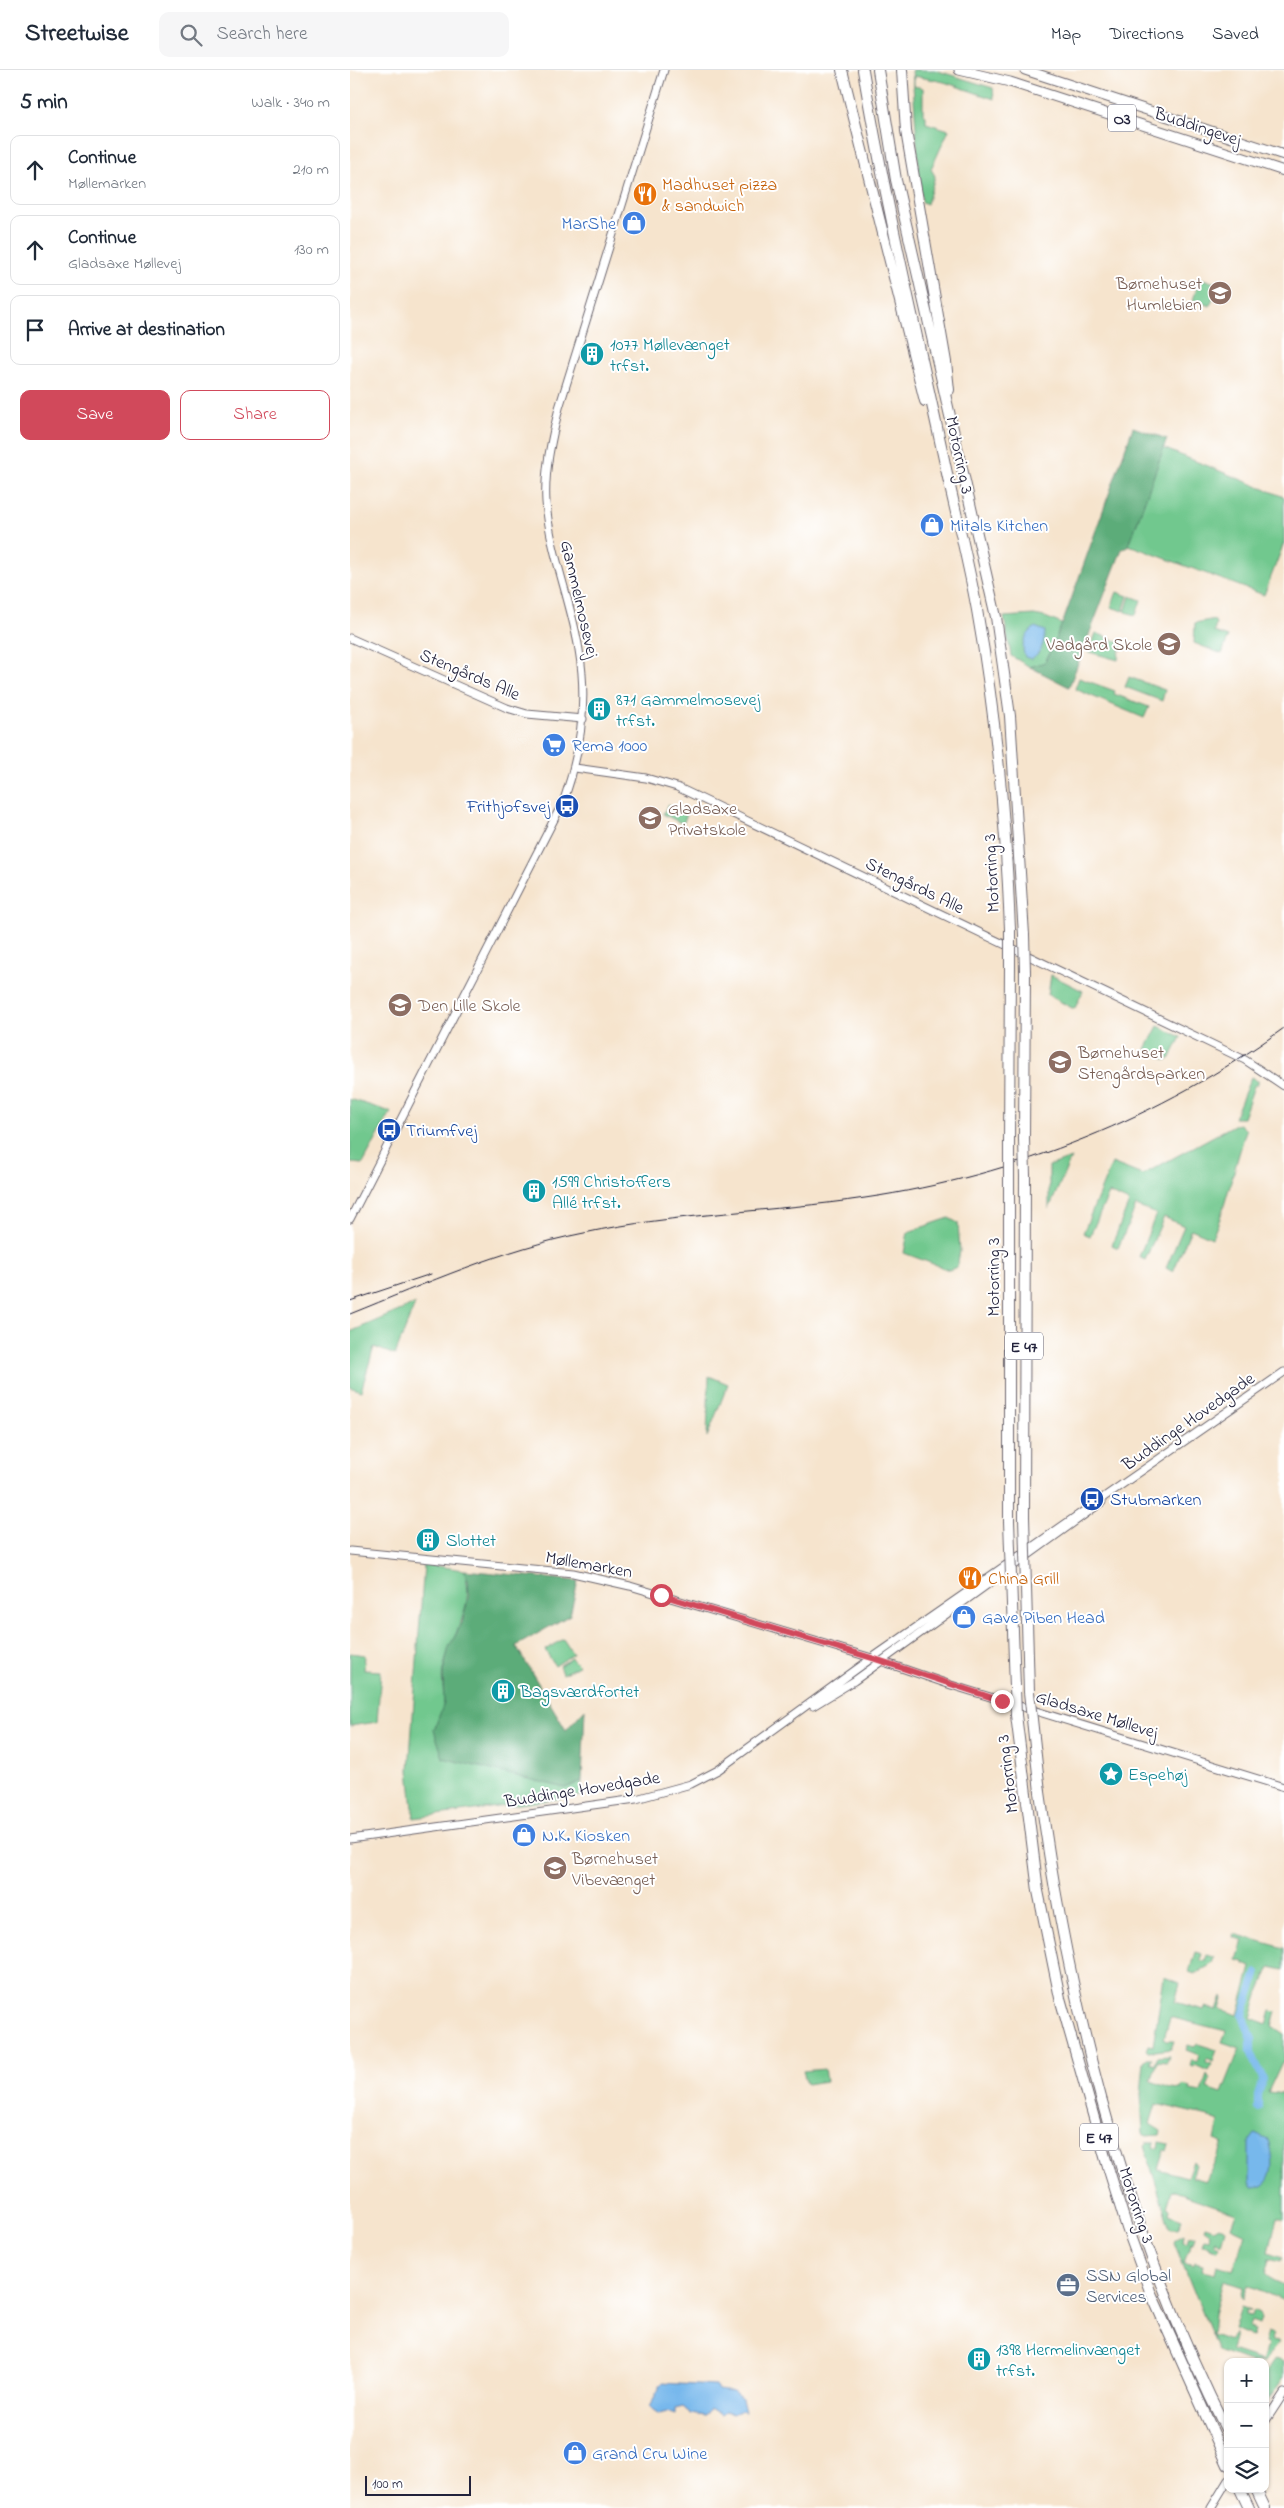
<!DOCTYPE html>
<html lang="en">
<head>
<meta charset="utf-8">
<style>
	:root { --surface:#fff; --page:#f6f6f7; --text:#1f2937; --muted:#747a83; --line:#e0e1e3; --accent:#d1495b }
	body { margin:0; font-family:"Indie Flower",sans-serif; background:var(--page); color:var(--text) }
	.controls { position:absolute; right:15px; bottom:15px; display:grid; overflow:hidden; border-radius:10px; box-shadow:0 1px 4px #0004 }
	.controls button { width:45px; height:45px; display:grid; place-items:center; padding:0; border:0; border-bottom:1px solid var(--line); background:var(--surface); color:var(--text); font:25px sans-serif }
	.scale { position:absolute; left:15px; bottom:12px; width:106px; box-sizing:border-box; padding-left:5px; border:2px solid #22223b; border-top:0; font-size:14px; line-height:18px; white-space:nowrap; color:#22223b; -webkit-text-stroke:4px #fff; paint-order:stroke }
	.stop { position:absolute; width:15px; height:15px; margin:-11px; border:4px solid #d1495b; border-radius:50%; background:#fff }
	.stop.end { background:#d1495b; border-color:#fff; box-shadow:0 1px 5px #0008 }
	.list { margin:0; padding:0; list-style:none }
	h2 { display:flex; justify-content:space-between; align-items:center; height:65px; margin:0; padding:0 20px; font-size:21px }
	h2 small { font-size:16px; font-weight:400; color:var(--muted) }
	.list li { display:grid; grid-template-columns:32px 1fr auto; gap:15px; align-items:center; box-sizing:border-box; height:70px; margin:0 10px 10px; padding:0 10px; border:1px solid var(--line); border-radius:10px }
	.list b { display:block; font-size:19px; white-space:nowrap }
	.list p { margin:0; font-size:16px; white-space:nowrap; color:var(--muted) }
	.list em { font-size:16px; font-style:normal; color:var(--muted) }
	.actions { display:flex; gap:10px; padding:15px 20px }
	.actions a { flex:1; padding:11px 0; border:1px solid var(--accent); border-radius:10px; text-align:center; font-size:18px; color:var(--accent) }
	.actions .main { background:var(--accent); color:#fff }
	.icon { flex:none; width:28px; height:28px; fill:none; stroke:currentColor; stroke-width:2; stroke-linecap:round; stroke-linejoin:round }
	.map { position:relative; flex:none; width:934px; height:2438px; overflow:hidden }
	header { display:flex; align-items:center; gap:30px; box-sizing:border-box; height:70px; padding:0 25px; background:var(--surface); border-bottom:1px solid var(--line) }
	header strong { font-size:24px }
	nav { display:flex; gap:28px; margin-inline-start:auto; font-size:18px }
	.search { width:350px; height:45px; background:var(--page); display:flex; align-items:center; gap:12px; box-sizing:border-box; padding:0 18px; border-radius:10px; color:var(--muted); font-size:19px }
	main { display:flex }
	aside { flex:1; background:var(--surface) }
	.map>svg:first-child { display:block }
	.green { fill:#71c88e; stroke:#4a7564 }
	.forest { fill:#5cac79; stroke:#3f675a }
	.water { fill:#77b8ec; stroke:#4c6d94 }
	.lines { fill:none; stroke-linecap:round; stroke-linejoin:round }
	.canal { stroke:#77b8ec; stroke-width:8 }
	.minor-casing { stroke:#6c666e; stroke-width:9 }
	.major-casing { stroke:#6c666e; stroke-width:11 }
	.highway-casing { stroke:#6c666e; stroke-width:12 }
	.minor { stroke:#fff; stroke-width:7 }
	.major { stroke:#fff; stroke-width:9 }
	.highway { stroke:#fff; stroke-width:10 }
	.tram { stroke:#22223b; stroke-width:1 }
	.highway-bridge-casing { stroke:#6c666e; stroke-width:12; stroke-linecap:butt }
	.highway-bridge { stroke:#fff; stroke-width:10 }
	.route { stroke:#d1495b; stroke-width:6 }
	.labels { text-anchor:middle; stroke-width:4; stroke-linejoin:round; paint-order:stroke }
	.shield { fill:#fff; stroke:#646476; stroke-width:1 }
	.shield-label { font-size:16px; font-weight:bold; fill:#22223b }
	.street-label { font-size:18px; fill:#22223b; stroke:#fff }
	.food-label { font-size:18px; fill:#c56008; stroke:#fff; text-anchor:start }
	.shop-label { font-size:18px; fill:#366cbe; stroke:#fff; text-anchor:start }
	.education-label { font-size:18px; fill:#785e54; stroke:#fff; text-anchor:start }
	.culture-label { font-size:18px; fill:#0d838f; stroke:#fff; text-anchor:start }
	.transit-label { font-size:18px; fill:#164399; stroke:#fff; text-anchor:start }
	.service-label { font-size:18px; fill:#4e5e75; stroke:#fff; text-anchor:start }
</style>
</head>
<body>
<header>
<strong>Streetwise</strong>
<div class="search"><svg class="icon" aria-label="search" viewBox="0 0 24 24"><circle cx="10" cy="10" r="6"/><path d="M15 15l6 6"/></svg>Search here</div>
<nav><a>Map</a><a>Directions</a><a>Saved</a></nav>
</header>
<main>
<aside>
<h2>5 min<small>Walk · 340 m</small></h2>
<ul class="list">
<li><svg class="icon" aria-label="ahead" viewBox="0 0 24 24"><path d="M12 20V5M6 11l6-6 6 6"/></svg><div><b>Continue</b><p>Møllemarken</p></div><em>210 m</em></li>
<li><svg class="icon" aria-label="ahead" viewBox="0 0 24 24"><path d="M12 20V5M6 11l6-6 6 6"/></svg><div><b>Continue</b><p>Gladsaxe Møllevej</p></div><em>130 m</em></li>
<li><svg class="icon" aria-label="arrive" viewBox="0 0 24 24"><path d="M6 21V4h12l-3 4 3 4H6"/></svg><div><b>Arrive at destination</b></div></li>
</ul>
<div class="actions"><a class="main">Save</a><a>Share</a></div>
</aside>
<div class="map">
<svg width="934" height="2438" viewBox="0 0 934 2438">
	<rect width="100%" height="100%" fill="#fff"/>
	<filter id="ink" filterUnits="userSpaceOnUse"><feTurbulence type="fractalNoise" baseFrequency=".02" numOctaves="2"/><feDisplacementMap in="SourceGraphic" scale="10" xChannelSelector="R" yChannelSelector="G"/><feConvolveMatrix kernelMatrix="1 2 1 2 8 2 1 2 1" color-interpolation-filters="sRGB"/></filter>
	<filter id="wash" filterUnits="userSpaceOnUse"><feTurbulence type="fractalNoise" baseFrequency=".0096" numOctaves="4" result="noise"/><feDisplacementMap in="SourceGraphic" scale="20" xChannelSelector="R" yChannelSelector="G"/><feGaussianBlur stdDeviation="1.12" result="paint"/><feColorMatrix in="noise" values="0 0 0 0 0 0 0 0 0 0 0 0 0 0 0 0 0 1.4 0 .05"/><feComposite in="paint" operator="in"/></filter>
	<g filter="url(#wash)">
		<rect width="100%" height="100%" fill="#f6e4cd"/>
		<path class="green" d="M562,0H585L643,18L644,29L594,12L564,6V16L573,18V44L576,46V53L599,60L581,99L585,106L577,134L572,132L570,118Z
			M850,208L868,214L860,236L843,230Z
			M813,378L934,427V473L914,525L779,475Z
			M767,522L778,526L773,541L761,537Z
			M780,526L791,530L786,545L775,542Z
			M684,545L695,547L712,554L695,593L680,597L661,586L654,547Z
			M860,550L865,551L866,554L864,562L878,567L872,584L844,573L845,553Z
			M746,563L769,572V574L774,576L772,580H769L768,590L739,582Z
			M779,607L815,620L812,631L775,617Z
			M729,608L765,621L764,624L799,637L794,648L725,619Z
			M318,734L337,744L333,754L313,744Z
			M701,905L733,921L725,938H722L698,925Z
			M808,956L831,967L820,989L816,990L796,979Z
			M901,1007L909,1012L904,1016L893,1048H884Z
			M0,1029L41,1042L13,1094L0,1093Z
			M890,1054L896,1060L871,1146L862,1168L841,1159L823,1202L816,1198L834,1156L814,1147L795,1190L789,1187L806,1144L786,1136L768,1178L762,1175L779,1132L759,1123L740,1166L733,1163L762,1093L792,1105L884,1055Z
			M721,1088L699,1139V1096Z
			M599,1148L608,1153L610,1181L607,1197L599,1200L554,1183L558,1162Z
			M65,1234L45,1285L24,1277L11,1321L0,1317V1262Z
			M359,1306L378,1314L357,1367Z
			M74,1494L114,1500C127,1536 101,1565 93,1600C91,1610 94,1621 94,1631C93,1640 87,1651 84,1660L215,1718L232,1711L231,1726L64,1748L59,1700Z
			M213,1569L223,1584L205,1596L195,1580Z
			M0,1583L15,1585L14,1600L31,1601L27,1652L0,1656Z
			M221,1588L228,1595L227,1597L212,1604L209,1596Z
			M884,1864L934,1878V1900L920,1897L909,1922L901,1948L917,1954L921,1941L926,1942L922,1956L934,1964V1992H932L918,2022L934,2024V2150L927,2148L919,2182L933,2187L931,2191L919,2188L915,2203L923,2210L934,2215V2231L898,2215L893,2230L891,2227L894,2217L873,2211L864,2243L862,2264L879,2270L885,2263L881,2281L912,2291L917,2275L914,2273L917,2263L923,2265L920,2271L929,2272L914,2292H899L868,2281L823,2170L834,2164L833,2171L837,2172L839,2165L845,2167L843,2173L841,2172L834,2193L843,2196L844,2193L853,2195L852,2200L865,2203L867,2195L883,2200L896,2164L881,2157L886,2143L822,2121L817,2137L820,2138L819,2144L832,2149L828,2159H820L794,2075L797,2072H804L803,2077L808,2079L809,2072L819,2074L817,2081L814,2080L808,2099L837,2107L843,2091L846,2095L842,2107L856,2111L873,2073L865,2070L869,2052L859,2048V2046L806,2034L800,2054L811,2061L810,2065L797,2066L793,2064L791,2024L794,1991L797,1988H802L800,1992L805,1994L807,1987L819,1986L817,1992L808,1991L801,2011L820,2018L831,2019L832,2015L841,2017L840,2020L851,2022L857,2004L860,2009L857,2018L872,2023L890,1978L872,1972L876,1961L820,1947L814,1968L817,1971H824L821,1979L798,1982L796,1980L798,1975L803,1976L814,1907L830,1913L825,1932L854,1940L855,1937L867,1940L872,1926L873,1928L870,1939L888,1945L901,1897L894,1894V1892L887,1890L893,1870L883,1867Z
			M845,1882L852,1884L850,1890L855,1891L857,1885L864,1887L862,1894L845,1904L839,1902Z
			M848,1974L867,1980L863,1991L857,1988L856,1992L862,1994L858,2001L845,1995L844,1997L840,1996L842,1990L847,1992L849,1985L836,1980L838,1975L844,1977Z
			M474,1999L476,2011L457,2014L453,2001Z
			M855,2156L864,2159L869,2156L875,2160L871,2174L865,2170L864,2174L870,2176L867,2180L859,2178V2176L851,2175L853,2169L858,2170L860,2164L854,2160Z
			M891,2237L900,2240L896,2241V2245L901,2246L903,2240L909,2243L911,2248L909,2254L901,2251L899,2258L904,2260L902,2266L898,2265V2263H893L884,2259Z
			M926,2288L934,2291V2307L915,2335V2304Z"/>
		<path class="forest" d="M783,357L817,369L779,475L772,479L719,617L680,597L695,592L713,552Z
			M114,1500L228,1511L220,1545L166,1576L216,1660L235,1639L232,1711L215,1718L93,1688L84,1660L94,1633L93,1602L99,1577L112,1553L119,1525L118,1511Z"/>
		<path class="water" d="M685,557L695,561C694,573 692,582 681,589L675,587C670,573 675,566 685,557Z
			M905,2064L918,2070C923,2087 927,2118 902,2118L899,2112V2072Z
			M312,2313L365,2316L368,2320L383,2322L392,2329L395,2342L390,2341L383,2344L376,2341L371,2345L360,2338L355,2346L341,2344L333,2337L325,2339V2345L317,2342L309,2344L299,2337Z"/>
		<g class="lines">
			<path class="canal" d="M902,1969L893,1945L907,1903
				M901,1973V1982L913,2009L908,2025V2038"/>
		</g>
	</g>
	<g filter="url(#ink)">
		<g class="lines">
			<g class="minor-casing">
				<path id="minor" d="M0,568L157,638L177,644L233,649
					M225,698L296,708L327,717L895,990L934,1016
					M0,1149L214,730C231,681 238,632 229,580C221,530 200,483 196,432C194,400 202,368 209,338L314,0
					M0,1481L223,1503L280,1516L522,1588L601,1615L934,1717
					M463,1636L504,1611L752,1432
					M0,1769L286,1729L341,1714L368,1700L522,1588L934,1302
					M915,2352L934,2323
					M861,2438L878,2410"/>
			</g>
			<g class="major-casing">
				<path id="major" d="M609,0L660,12L934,101
					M675,0L934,85"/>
			</g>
			<g class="highway-casing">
				<path id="highway" d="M492,0L575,331
					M513,0C536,137 569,272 598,408C608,452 619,496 627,540C646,646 656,752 660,859
					M528,0L546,110L646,547L660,646L674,865
					M552,0L556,61L596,292L599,320
					M674,1069L675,902
					M659,1074L660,895
					M674,1447L675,1106
					M659,1451V1110
					M690,1722C720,1943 777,2164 878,2363
					M676,1724L688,1821L710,1928L757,2094L777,2158L800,2221L878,2395
					M890,2419L899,2438
					M906,2419L915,2438"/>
			</g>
			<use href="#minor" class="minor"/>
			<use href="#major" class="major"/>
			<use href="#highway" class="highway"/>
			<path class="tram" d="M0,1231L81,1204
				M0,1244C77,1213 153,1179 234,1163C327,1143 422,1142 515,1128C666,1106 811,1047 934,958"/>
			<g class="highway-bridge-casing">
				<path id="highway-bridge" d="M660,859V895
					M674,865L675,902
					M674,1069L675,1106
					M659,1110V1074
					M674,1447L679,1622L690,1722
					M659,1451L666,1645L676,1724"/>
			</g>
			<use href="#highway-bridge" class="highway-bridge"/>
		</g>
	</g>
	<g class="lines" filter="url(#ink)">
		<path class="route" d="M311,1525L522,1588L652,1631"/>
	</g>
	<defs>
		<g id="restaurant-disc" transform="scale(1.25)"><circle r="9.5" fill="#e8710a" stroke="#fff"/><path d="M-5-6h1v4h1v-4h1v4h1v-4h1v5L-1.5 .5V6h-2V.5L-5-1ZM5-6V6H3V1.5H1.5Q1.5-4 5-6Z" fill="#fff"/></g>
		<g id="shop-disc" transform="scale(1.25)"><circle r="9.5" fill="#3f7fe0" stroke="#fff"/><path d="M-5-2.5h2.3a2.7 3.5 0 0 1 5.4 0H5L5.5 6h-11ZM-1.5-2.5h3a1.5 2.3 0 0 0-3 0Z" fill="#fff"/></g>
		<g id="school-disc" transform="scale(1.25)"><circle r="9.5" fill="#8d6e63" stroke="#fff"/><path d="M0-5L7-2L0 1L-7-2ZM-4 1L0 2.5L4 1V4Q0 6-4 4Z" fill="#fff"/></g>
		<g id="building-disc" transform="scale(1.25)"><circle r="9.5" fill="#0f9aa8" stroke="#fff"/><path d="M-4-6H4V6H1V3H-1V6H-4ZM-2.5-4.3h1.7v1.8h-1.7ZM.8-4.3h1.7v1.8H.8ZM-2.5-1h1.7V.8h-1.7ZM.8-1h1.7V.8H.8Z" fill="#fff"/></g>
		<g id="supermarket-disc" transform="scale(1.25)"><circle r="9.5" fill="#3f7fe0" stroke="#fff"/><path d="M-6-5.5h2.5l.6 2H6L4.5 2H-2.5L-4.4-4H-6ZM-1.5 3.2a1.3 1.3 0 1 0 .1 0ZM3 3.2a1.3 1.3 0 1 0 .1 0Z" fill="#fff"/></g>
		<g id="bus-disc" transform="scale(1.25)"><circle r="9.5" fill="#1a4fb4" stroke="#fff"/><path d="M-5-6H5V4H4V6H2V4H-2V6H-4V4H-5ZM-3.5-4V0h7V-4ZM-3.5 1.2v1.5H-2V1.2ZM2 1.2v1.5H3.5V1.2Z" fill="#fff"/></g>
		<g id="sight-disc" transform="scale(1.25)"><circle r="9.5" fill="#0f9aa8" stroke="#fff"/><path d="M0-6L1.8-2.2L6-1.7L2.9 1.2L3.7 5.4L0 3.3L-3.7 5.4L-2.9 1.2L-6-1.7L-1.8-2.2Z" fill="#fff"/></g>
		<g id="office-disc" transform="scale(1.25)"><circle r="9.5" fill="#5c6f8a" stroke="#fff"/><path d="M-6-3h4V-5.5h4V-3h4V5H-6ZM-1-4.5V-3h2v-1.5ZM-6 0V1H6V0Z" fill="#fff"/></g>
	</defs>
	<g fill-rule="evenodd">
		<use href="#restaurant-disc" x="295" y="124"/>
		<use href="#shop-disc" x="284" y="153"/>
		<use href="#school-disc" x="870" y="223"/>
		<use href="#building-disc" x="242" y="284"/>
		<use href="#shop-disc" x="582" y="455"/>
		<use href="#school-disc" x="819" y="574"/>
		<use href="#building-disc" x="249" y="639"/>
		<use href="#supermarket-disc" x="204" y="675"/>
		<use href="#bus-disc" x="217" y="736"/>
		<use href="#school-disc" x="300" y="748"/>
		<use href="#school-disc" x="50" y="935"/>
		<use href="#school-disc" x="710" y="992"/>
		<use href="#bus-disc" x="39" y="1060"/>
		<use href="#building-disc" x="184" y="1121"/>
		<use href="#bus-disc" x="742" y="1429"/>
		<use href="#building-disc" x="78" y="1470"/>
		<use href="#restaurant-disc" x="620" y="1508"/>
		<use href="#shop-disc" x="614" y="1547"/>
		<use href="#building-disc" x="153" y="1621"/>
		<use href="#sight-disc" x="761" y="1704"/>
		<use href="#shop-disc" x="174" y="1765"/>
		<use href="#school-disc" x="205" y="1798"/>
		<use href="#office-disc" x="718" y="2215"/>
		<use href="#building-disc" x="629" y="2289"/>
		<use href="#shop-disc" x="225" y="2383"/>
	</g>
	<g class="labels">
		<g class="shield">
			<rect x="758" y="34.5" width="28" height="27" rx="4"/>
			<rect x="655" y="1262.5" width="38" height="27" rx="4"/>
			<rect x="730" y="2053.5" width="38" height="27" rx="4"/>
		</g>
		<g class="shield-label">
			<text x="772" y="54">O3</text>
			<text x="674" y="1282">E 47</text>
			<text x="749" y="2073">E 47</text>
		</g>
		<g class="street-label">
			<text transform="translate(848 56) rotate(18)" y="6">Buddingevej</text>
			<text transform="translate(610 385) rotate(78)" y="6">Motorring 3</text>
			<text transform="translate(230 529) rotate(77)" y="6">Gammelmosevej</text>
			<text transform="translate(120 604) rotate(23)" y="6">Stengårds Alle</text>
			<text transform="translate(641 803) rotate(-93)" y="6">Motorring 3</text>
			<text transform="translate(565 815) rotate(26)" y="6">Stengårds Alle</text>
			<text transform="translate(643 1207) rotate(-90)" y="6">Motorring 3</text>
			<text transform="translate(838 1351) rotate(-35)" y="6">Buddinge Hovedgade</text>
			<text transform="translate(239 1494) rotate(10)" y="6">Møllemarken</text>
			<text transform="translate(747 1644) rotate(17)" y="6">Gladsaxe Møllevej</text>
			<text transform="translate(657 1704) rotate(-97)" y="6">Motorring 3</text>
			<text transform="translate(232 1719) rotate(-9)" y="6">Buddinge Hovedgade</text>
			<text transform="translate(787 2135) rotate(72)" y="6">Motorring 3</text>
		</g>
		<g class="food-label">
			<text x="312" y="120">Madhuset pizza<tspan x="312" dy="21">&amp; sandwich</tspan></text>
			<text x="638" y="1514">China Grill</text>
		</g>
		<g class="shop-label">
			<text x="266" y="159" text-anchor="end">MarShe</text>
			<text x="600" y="461">Mitals Kitchen</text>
			<text x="222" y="681">Rema 1000</text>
			<text x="632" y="1553">Gave Piben Head</text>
			<text x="192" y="1771">N.K. Kiosken</text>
			<text x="242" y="2389">Grand Cru Wine</text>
		</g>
		<g class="education-label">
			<text x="852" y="219" text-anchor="end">Børnehuset<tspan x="852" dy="21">Humlebien</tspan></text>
			<text x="802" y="580" text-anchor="end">Vadgård Skole</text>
			<text x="318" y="744">Gladsaxe<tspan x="318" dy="21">Privatskole</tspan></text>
			<text x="68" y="941">Den Lille Skole</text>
			<text x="728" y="988">Børnehuset<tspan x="728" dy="21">Stengårdsparken</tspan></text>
			<text x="222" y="1794">Børnehuset<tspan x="222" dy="21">Vibevænget</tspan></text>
		</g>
		<g class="culture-label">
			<text x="260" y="280">1077 Møllevænget<tspan x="260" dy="21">trfst.</tspan></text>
			<text x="266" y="635">871 Gammelmosevej<tspan x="266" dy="21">trfst.</tspan></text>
			<text x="202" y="1117">1599 Christoffers<tspan x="202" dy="21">Allé trfst.</tspan></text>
			<text x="96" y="1476">Slottet</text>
			<text x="170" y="1627">Bagsværdfortet</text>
			<text x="778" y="1710">Espehøj</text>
			<text x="646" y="2285">1398 Hermelinvænget<tspan x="646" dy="21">trfst.</tspan></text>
		</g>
		<g class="transit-label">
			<text x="200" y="742" text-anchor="end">Frithjofsvej</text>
			<text x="56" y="1066">Triumfvej</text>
			<text x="760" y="1435">Stubmarken</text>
		</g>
		<g class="service-label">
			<text x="736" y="2211">SSN Global<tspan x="736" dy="21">Services</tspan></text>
		</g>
	</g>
</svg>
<div class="controls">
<button>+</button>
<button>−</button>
<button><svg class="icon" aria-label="layers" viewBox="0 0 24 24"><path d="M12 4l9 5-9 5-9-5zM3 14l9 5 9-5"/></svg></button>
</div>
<div class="scale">100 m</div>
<div class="stop" style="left:311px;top:1525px"></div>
<div class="stop end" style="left:652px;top:1631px"></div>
</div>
</main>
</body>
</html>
